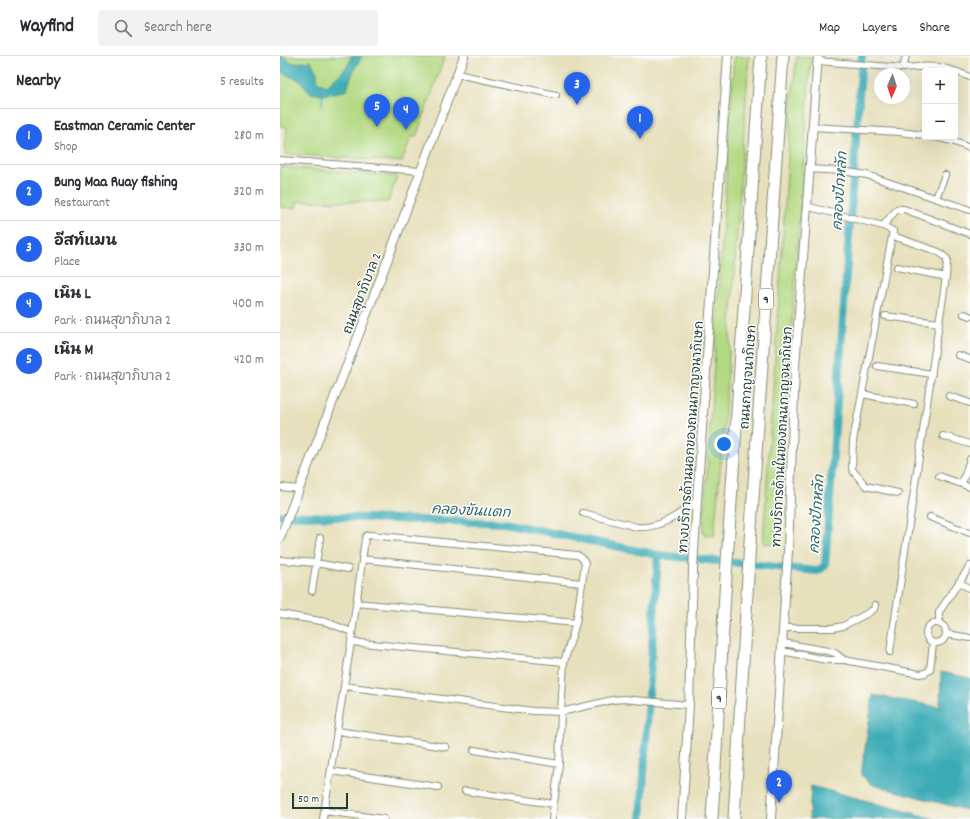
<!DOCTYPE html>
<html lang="en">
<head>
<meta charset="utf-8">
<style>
	:root { --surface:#fff; --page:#f2f2f3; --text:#2b2b33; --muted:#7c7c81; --line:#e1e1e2; --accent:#2563eb }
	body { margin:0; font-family:Dekko,"Playpen Sans Thai",sans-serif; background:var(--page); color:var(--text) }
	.controls { position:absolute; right:12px; top:12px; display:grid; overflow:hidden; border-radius:4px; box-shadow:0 4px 16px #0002 }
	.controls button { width:36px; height:36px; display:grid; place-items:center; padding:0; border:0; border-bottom:1px solid var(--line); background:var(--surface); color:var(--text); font:20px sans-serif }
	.compass { position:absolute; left:594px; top:12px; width:36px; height:36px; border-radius:50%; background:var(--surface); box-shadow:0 4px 16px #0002; rotate:183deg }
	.scale { position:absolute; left:12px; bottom:10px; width:56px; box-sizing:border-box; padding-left:4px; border:2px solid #1f3d34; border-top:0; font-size:11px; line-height:14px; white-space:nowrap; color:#1f3d34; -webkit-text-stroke:3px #fff; paint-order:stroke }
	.you { position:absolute; left:444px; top:388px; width:14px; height:14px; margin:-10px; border:3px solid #fff; border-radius:50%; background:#1a73e8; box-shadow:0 0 0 6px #1a73e833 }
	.badge { display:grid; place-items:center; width:26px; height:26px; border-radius:50%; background:var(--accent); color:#fff; font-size:13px; font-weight:700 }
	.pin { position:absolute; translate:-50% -33px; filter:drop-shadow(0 1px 2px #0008) }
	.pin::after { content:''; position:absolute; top:21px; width:14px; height:12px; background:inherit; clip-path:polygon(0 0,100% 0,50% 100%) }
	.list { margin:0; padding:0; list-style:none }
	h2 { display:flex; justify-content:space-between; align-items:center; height:52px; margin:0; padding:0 16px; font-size:17px }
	h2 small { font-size:13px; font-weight:400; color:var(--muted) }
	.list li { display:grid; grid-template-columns:26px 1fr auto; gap:12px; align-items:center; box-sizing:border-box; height:56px; padding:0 16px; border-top:1px solid var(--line) }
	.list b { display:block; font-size:15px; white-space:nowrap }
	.list p { margin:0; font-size:13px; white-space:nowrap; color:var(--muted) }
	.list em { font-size:13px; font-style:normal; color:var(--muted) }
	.icon { flex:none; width:22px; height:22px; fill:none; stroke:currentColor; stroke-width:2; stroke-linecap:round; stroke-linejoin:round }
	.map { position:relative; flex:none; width:690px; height:763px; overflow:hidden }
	header { display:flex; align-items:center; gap:24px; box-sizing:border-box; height:56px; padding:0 20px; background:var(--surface); border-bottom:1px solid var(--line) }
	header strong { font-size:19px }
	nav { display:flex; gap:22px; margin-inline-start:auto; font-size:14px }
	.search { width:280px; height:36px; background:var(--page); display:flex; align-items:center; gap:10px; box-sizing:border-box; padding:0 14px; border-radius:4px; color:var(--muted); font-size:15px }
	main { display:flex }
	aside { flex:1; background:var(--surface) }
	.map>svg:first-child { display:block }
	.green { fill:#b4d983; stroke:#6a8b5c }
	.water { fill:#3aabb5; stroke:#2c7474 }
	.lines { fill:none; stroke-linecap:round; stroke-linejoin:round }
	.stream { stroke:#3aabb5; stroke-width:2 }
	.canal { stroke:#3aabb5; stroke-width:8 }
	.street-casing { stroke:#838e78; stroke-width:8 }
	.secondary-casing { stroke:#838e78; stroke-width:10 }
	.highway-casing { stroke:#838e78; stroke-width:13 }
	.street { stroke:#fff; stroke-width:6 }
	.secondary { stroke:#fff; stroke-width:8 }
	.highway { stroke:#fff; stroke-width:11 }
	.labels { text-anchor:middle; stroke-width:3; stroke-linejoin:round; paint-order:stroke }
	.shield { fill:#fff; stroke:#627771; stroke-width:1 }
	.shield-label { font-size:12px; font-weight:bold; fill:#1f3d34 }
	.street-label { font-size:13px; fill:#1f3d34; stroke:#fff }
	.water-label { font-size:14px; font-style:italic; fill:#286461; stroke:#fff }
</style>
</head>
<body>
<header>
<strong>Wayfind</strong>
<div class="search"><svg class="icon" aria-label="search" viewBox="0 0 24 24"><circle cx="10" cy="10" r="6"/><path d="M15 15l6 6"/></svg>Search here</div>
<nav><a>Map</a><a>Layers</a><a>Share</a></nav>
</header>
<main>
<aside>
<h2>Nearby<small>5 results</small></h2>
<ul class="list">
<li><span class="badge">1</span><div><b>Eastman Ceramic Center</b><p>Shop</p></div><em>280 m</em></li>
<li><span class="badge">2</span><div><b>Bung Maa Ruay fishing</b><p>Restaurant</p></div><em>320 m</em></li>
<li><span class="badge">3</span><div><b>อีสท์แมน</b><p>Place</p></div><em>330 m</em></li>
<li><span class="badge">4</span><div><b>เนิน L</b><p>Park · ถนนสุขาภิบาล 2</p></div><em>400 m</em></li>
<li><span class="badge">5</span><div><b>เนิน M</b><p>Park · ถนนสุขาภิบาล 2</p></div><em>420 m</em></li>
</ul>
</aside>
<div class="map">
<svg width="690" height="763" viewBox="0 0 690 763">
	<rect width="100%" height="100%" fill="#fff"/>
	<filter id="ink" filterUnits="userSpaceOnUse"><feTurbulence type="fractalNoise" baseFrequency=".025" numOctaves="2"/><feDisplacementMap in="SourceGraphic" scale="8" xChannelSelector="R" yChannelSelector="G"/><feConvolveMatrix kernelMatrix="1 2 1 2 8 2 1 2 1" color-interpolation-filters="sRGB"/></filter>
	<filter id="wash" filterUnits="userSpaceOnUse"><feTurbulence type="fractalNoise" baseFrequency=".012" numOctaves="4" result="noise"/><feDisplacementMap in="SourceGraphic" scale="16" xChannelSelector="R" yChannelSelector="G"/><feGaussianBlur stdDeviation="0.9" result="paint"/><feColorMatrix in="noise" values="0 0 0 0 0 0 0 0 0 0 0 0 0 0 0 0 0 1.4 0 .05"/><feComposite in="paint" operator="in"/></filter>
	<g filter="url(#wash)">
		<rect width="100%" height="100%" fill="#e7e0bc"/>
		<path class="green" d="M0,0H165L136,81H131L122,106L5,98L7,71L0,70Z
			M454,0H469L444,373L434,480L423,478Z
			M517,0H531L496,488L483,487L512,39Z
			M0,111L117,120L108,146L17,145L16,152L0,151Z"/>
		<path class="water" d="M0,0L14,7L31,5L37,17V25L46,30L49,28C56,21 71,11 71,0L82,1C75,10 70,22 67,34L44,39L31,37L19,24L7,19L0,15Z
			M661,616L690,622V755L593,729L581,719L593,639L660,651Z
			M531,730L655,763H529Z"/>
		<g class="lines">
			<path class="stream" d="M42,49L43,38"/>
			<path class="canal" d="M0,459L224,467L378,499L537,515L545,510L582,0
				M361,763L378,499"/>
		</g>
	</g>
	<g filter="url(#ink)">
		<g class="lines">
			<g class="street-casing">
				<path id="street" d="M538,5L623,12L626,0
					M623,12C653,9 662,9 690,21
					M177,18L276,39
					M532,71L619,76L645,79
					M655,81L672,85L690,92
					M0,104L141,115
					M529,113L562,115L587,119L690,154
					M656,142L665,119
					M526,150L603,170L613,175L573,385L572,412L573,415L586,430L618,437
					M603,170L617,153H624L690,178
					M617,211L666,221
					M684,258L690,260
					M605,260L659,267
					M678,299L690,303
					M597,310L652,318
					M582,338L634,348
					M669,340L690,347
					M663,380L690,388
					M659,420L690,431
					M682,428L690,403
					M0,431L19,433
					M303,457L357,471C379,473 402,458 417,444
					M650,461L690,477
					M82,503L302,527
					M0,504L36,507L68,513
					M679,526L690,533
					M32,535L40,482
					M76,547L296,567
					M0,558L46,566L72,576
					M659,566V556L690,510
					M646 577a10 10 0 1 1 20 0a10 10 0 1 1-20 0Z
					M504,572H553L563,570L588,557L594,553L595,549
					M667,578L690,582
					M71,586L284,606
					M503,587L548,595L555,597L564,604
					M502,595L546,604H564L640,618L645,617L650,614L653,587
					M610,596L659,267L666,221L667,203L659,196L613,180
					M64,630L253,655L281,656L332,644L343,643L409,649
					M57,675L166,691
					M194,694L279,708
					M51,715L158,731
					M185,735L274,748
					M44,755L104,763
					M43,763L71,586L85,483L86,480L90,479L297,499C302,501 303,503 305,508L296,567L284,606L281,656L279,708L272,763"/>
			</g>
			<g class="secondary-casing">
				<path id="secondary" d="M0,482L103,216L184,0
					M402,763L409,649L413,514L417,444L448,0
					M491,763L508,495L515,311L538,0"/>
			</g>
			<g class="highway-casing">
				<path id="highway" d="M432,763L446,520L481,0
					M454,763L470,486L503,0"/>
			</g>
			<use href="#street" class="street"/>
			<use href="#secondary" class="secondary"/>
			<use href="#highway" class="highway"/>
		</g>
	</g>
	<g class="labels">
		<g class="shield">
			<rect x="479" y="233" width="14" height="20" rx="3"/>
			<rect x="432" y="632" width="14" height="20" rx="3"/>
		</g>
		<g class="shield-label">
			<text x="486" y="247">9</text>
			<text x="439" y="646">9</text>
		</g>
		<g class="street-label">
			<text transform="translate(81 237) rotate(-69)" y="5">ถนนสุขาภิบาล 2</text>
			<text transform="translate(467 321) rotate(-86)" y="5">ถนนกาญจนาภิเษก</text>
			<text transform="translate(410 381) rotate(-86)" y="5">ทางบริการด้านนอกของถนนกาญจนาภิเษก</text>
			<text transform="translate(501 381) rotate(-87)" y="5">ทางบริการด้านในของถนนกาญจนาภิเษก</text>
		</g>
		<g class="water-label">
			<text transform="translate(559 135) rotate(-86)" y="5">คลองปักหลัก</text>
			<text transform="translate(191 454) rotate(3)" y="5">คลองขันแตก</text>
			<text transform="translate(536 458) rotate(-86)" y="5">คลองปักหลัก</text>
		</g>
	</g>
</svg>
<div class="controls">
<button>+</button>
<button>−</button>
</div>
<svg class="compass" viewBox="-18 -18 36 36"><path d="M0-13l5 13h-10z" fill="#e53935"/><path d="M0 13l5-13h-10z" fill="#7c7c81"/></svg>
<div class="scale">50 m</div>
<div class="you"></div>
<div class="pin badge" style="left:360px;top:83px">1</div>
<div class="pin badge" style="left:499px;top:747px">2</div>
<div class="pin badge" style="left:297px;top:49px">3</div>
<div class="pin badge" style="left:126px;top:74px">4</div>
<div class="pin badge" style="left:97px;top:71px">5</div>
</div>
</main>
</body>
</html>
